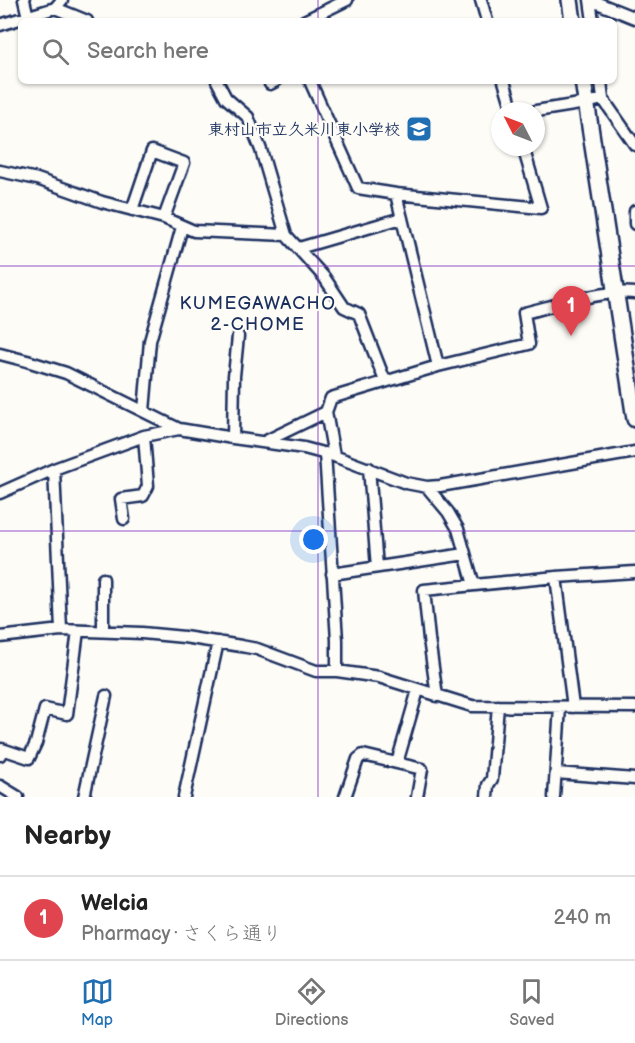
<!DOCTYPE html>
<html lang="en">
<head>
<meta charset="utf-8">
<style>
	:root { --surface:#fff; --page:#f2f2f2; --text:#222; --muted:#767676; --line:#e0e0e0; --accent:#1f6fb2 }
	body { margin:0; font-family:"Balsamiq Sans","Klee One",sans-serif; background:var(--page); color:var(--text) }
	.compass { position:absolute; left:491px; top:102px; width:54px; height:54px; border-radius:50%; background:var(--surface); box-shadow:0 2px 4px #0004; rotate:312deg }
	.you { position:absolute; left:314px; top:540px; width:21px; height:21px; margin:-15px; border:4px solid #fff; border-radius:50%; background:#1a73e8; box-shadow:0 0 0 9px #1a73e833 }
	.badge { display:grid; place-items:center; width:39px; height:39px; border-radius:50%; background:var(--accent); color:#fff; font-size:20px; font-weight:700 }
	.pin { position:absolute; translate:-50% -50px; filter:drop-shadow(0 2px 3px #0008) }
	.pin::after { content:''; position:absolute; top:32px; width:21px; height:18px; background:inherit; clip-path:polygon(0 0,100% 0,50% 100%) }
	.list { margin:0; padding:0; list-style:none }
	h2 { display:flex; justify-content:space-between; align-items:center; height:78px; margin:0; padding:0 24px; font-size:26px }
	h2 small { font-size:20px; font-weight:400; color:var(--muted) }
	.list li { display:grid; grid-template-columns:39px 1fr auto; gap:18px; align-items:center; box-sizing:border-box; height:84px; padding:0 24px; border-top:2px solid var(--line) }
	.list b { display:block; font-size:22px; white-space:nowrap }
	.list p { margin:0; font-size:20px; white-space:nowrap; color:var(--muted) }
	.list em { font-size:20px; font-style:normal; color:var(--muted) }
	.icon { flex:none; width:33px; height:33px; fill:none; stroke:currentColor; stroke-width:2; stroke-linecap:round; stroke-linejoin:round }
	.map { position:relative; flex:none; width:635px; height:797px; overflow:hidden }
	.search { position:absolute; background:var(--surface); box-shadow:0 2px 4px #0004; left:18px; right:18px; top:18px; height:66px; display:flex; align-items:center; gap:15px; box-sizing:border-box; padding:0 21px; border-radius:9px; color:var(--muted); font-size:22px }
	.sheet { height:162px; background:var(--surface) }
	nav { display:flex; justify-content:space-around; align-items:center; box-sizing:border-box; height:84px; border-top:2px solid var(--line); background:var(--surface); font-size:16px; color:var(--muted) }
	nav a { display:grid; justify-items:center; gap:3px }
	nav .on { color:var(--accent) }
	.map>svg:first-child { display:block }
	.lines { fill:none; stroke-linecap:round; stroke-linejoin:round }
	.street-casing { stroke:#1b2f5e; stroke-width:15 }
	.secondary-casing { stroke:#1b2f5e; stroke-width:20 }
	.street { stroke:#fdfcf7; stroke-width:10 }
	.secondary { stroke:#fdfcf7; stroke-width:15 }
	.grid { fill:none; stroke:#7b2cbf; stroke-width:1.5; stroke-opacity:0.55 }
	.labels { text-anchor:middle; stroke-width:4.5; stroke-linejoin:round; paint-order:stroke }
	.poi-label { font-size:16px; font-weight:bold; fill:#1b2f5e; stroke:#fdfcf7; text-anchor:end }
	.neighbourhood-label { font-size:18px; letter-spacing:1.5px; fill:#1b2f5e; stroke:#fdfcf7 }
</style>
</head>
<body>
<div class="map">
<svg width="635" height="797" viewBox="0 0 635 797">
	<rect width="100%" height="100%" fill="#fdfcf7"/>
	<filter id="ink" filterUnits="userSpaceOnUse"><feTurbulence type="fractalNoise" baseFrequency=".0167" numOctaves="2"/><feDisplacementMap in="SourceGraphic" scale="12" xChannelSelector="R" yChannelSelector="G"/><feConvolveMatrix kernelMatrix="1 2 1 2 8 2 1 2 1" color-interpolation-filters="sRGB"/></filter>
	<g filter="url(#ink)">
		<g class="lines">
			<g class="street-casing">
				<path id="street" d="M24,0L28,17
					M481,0L487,21
					M590,0L635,18
					M590,0L593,21
					M55,8L87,21
					M304,21L347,0
					M0,25L55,8L62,0
					M217,81L226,98L248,117L261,150L286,235L324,277L344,307L359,314L385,381
					M310,81L358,188L396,194L541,208L523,147
					M504,81L513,111
					M601,81L603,99L635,145
					M270,84L276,81
					M536,111L586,103L603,99
					M0,171L37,179L102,202L164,218L194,231L286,235
					M396,194L438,366
					M132,210L152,151L184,163L164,218
					M635,211V224
					M299,248L402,218
					M0,354L27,361L66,373L179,429L233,438L304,448L334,456L406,483L427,487L440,486L635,452
					M144,411L150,341L182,227
					M233,438L234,376L238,336
					M266,441L326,412
					M325,453L337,640V671
					M334,456L326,412L331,398L438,366L529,344L524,313C558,305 600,290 635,293
					M369,468L377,567
					M54,469L61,630
					M427,487L448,512L458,529L474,585
					M0,493L54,469L144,436L179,429
					M124,519L121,499L143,496L148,486L144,436
					M332,574L465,554
					M556,577L573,707
					M103,579V631
					M0,637L61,630L142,633L184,637L241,646L257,649L316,671H337L379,677L472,706L635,707
					M437,696L429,639L424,590L556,577L635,572
					M0,755L2,749L29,758L36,743L45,709L67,714L78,631
					M397,763L418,690
					M556,773L635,779
					M0,786L18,797
					M84,797L106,696
					M184,797L218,642
					M345,797L358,759L363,755L422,769L417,797
					M487,797L488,785L492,779L498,706
					M554,797L560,707"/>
			</g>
			<g class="secondary-casing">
				<path id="secondary" d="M570,0L573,21
					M583,81L635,419"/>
			</g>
			<use href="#street" class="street"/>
			<use href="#secondary" class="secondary"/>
		</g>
	</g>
	<path class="grid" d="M318,0V21M318,81V797M0,266H635M0,531H635"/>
	<defs>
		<g id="school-square" transform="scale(1.35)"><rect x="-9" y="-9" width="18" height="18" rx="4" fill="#1f6fb2" stroke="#fdfcf7"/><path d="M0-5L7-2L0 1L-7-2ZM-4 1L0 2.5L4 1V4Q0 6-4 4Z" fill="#fff"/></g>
	</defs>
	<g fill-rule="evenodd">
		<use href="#school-square" x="419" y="129"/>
	</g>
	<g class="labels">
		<g class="poi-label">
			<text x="400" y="135">東村山市立久米川東小学校</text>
		</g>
		<g class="neighbourhood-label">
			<text x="258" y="309">KUMEGAWACHO<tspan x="258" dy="21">2-CHOME</tspan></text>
		</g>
	</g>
</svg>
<svg class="compass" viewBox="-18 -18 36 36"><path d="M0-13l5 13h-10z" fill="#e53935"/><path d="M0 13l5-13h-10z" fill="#767676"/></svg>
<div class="you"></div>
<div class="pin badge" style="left:571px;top:336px;background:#e0444e">1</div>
<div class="search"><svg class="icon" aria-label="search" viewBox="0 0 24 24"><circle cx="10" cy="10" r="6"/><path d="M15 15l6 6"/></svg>Search here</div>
</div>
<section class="sheet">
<h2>Nearby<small></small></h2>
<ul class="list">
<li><span class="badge" style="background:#e0444e">1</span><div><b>Welcia</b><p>Pharmacy · さくら通り</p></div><em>240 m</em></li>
</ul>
</section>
<nav>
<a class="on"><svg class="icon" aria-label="map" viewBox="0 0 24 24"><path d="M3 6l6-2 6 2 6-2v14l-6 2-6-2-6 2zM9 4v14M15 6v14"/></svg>Map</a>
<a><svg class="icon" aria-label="directions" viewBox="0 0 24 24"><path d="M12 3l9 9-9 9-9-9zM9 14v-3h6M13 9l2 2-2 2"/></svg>Directions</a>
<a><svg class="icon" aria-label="saved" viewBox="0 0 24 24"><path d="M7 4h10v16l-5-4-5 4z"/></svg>Saved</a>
</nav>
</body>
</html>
